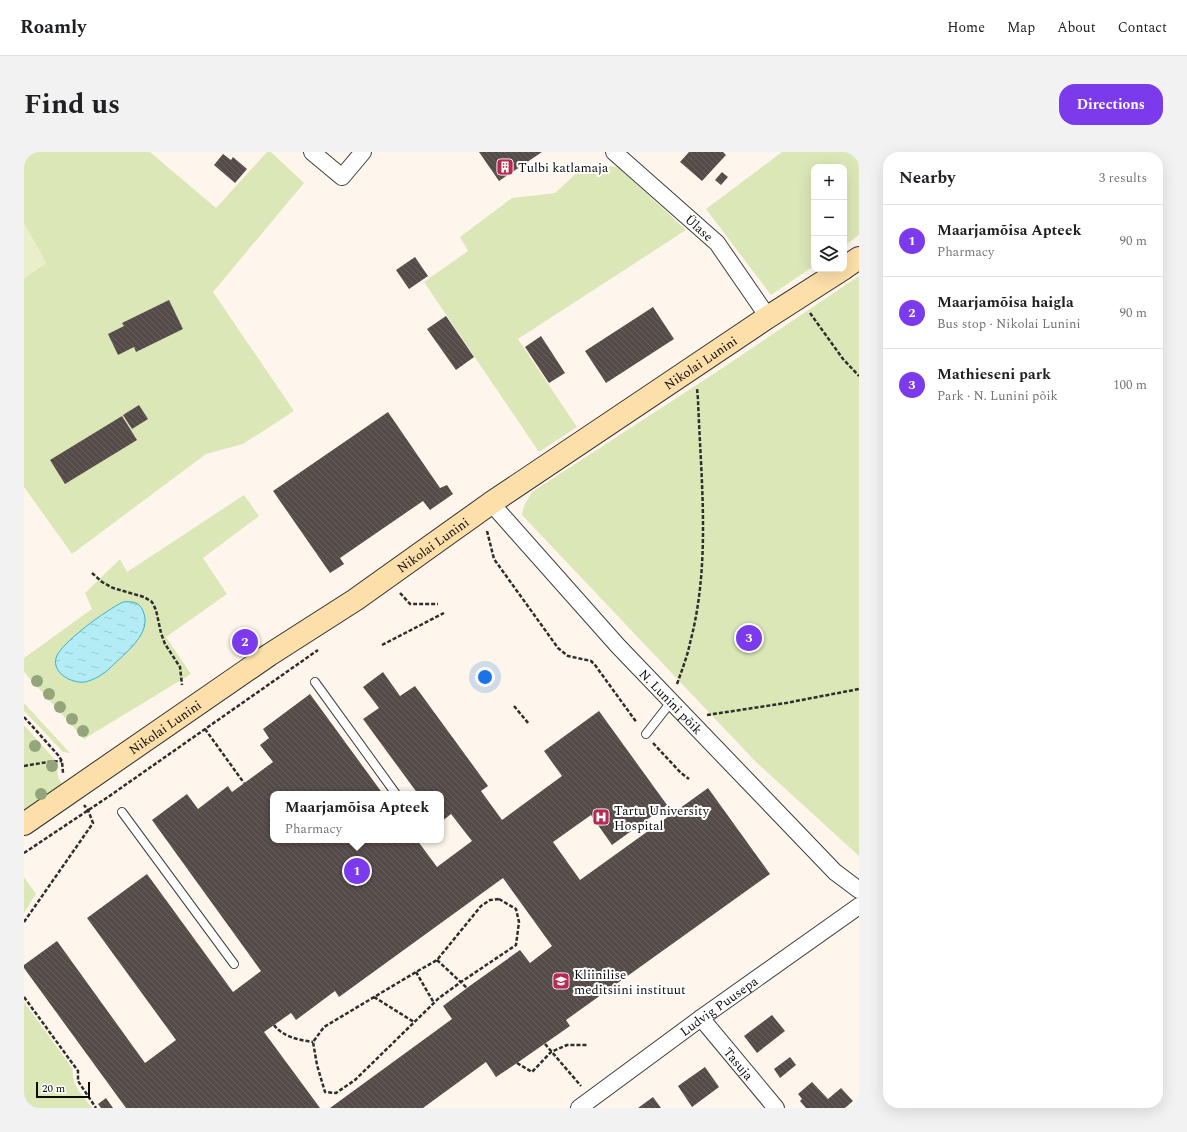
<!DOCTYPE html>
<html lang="en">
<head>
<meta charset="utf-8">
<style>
	:root { --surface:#fff; --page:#f2f2f2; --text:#202124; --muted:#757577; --line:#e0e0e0; --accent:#7c3aed }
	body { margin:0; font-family:Spectral,serif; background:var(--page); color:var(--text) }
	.controls { position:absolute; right:12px; top:12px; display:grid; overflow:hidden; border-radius:8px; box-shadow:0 4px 16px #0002 }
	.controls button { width:36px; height:36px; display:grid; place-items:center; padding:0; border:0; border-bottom:1px solid var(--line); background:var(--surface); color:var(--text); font:20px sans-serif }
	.scale { position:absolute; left:12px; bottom:10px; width:54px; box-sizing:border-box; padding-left:4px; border:2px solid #0c0c0c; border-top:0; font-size:11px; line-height:14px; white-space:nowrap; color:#0c0c0c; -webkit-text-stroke:3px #fff; paint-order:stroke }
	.you { position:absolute; left:461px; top:525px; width:14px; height:14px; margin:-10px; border:3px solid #fff; border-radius:50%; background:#1a73e8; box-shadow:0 0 0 6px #1a73e833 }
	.badge { display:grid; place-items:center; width:26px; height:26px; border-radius:50%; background:var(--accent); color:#fff; font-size:13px; font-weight:700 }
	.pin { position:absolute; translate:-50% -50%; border:2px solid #fff; box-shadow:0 1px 4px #0006 }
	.popup { position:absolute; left:246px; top:639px; width:174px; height:52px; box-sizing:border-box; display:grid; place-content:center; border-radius:8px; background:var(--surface); filter:drop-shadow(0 1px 3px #0005); font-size:13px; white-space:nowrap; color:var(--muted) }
	.popup b { font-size:15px; color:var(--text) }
	.popup::after { content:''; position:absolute; left:50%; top:100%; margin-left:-8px; border:8px solid transparent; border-top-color:var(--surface) }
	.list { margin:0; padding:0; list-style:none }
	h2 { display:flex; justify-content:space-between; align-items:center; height:52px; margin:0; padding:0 16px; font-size:17px }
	h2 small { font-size:13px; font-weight:400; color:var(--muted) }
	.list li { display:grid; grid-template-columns:26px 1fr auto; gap:12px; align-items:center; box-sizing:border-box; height:72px; padding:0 16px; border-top:1px solid var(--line) }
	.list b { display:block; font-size:15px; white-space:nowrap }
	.list p { margin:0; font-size:13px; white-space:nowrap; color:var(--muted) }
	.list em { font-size:13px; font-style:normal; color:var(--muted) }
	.icon { flex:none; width:22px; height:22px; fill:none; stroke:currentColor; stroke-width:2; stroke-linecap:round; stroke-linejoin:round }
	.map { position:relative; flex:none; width:835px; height:956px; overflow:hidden; border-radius:16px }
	header { display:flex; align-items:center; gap:24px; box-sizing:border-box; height:56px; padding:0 20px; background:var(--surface); border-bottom:1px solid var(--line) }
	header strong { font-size:19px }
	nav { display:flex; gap:22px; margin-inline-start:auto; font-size:14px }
	.intro { display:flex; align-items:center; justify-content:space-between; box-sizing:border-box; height:96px; padding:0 24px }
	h1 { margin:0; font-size:28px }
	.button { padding:10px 18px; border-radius:16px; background:var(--accent); color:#fff; font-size:14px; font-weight:700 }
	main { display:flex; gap:24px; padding:0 24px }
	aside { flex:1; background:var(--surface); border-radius:16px; box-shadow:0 4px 16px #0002 }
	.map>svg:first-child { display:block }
	.grass { fill:#dce7b7 }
	.pitch { fill:#ebefc9 }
	.water { fill:url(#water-ripples); stroke:#3cb3c9 }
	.building { fill:url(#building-back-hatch) }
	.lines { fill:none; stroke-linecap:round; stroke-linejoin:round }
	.lane-casing { stroke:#3f3f3f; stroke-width:10 }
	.street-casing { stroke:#3f3f3f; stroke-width:18 }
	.secondary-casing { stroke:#2e2e2e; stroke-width:24 }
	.path { stroke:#2e2e2e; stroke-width:2.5; stroke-dasharray:4 2; stroke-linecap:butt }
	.lane { stroke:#fff; stroke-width:8 }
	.street { stroke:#fff; stroke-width:16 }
	.secondary { stroke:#fcdfa9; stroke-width:22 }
	.tree { fill:#94a57b }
	.labels { text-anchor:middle; stroke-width:4; stroke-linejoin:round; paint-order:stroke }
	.poi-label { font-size:13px; fill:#0c0c0c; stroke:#fff; text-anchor:start }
	.street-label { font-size:13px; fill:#0c0c0c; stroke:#fff }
</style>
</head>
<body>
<header>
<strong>Roamly</strong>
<nav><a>Home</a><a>Map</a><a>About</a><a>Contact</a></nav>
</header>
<div class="intro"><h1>Find us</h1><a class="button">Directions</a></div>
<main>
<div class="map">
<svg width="835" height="956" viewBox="0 0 835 956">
	<defs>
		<pattern id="water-ripples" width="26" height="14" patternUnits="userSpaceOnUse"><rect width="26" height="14" fill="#b3ecf4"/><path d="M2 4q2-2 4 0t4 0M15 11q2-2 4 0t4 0" fill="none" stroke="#99c9d0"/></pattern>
		<pattern id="building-back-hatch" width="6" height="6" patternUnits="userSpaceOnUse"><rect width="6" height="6" fill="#554b49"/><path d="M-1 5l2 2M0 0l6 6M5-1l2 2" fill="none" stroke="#68605f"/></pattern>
	</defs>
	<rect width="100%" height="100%" fill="#fef6ec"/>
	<path class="grass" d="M0,0H126L192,56L243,0H247L280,31L189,140L270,259L219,292L182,302L48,402L0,335V126L22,111L0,72Z
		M758,0H835V83L820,94V15H790V114L747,143L682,57Z
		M574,13L594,15L662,78L494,187L553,275L515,300L400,130L444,99L436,85L488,46L531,41L559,15Z
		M835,124V704L731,609L498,363L500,354L508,340L691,221Z
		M220,343L235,364L179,406L203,442L142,485L167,522L60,587L0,520V506L68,457L61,441L96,407L103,420Z
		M0,551L46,601L39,600L5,564L0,559Z
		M0,573L32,609L34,625L39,634L0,658Z
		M0,725L12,742L0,761Z
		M0,850L49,917C47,933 59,944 68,956H0Z"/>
	<path class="pitch" d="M0,72L22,111L0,126Z"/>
	<path class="water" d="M99,450C107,449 116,450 119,459C129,481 101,501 87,515C80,522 70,528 61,530C48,532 28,521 32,506C36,491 84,457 99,450Z"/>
	<path class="building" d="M455,0H518L475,29Z
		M665,0H699L702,3L678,29L656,10Z
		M199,2L207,8L209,5L223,17L211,31L190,13Z
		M698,20L704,25L697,33L691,28Z
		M391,105L404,124L385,137L372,118Z
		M145,148L159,177L112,200L110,195L94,203L84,182L100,174L98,171Z
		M629,155L650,187L582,231L561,199Z
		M422,164L450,205L432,218L403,177Z
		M517,184L541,221L525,231L501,195Z
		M115,253L124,267L108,277L99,263Z
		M364,260L416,336L423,333L429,342L406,358L399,349L316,406L320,412L306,421L249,339Z
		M98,264L113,288L41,332L26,308Z
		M359,520L376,544L391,534L464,634L457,639L478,668L538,624L520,599L575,559L643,653L588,693L567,663L529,690L556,728L684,636L746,722L542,868L546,874L493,911L472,925L462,910L399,956H306L428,867L419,854L447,833L496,798L506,811L528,794L479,726L315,845L311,839L272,868L267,861L240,880L296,956H102L0,816V813L33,789L121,911L152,888L63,766L123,722L209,840L237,819L128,668L163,642L174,657L204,634L208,640L249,610L236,593L245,586L239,577L286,542L359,642H249V688H393L413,715L448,689L427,662L417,670V642H394L339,567L355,556L339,535Z
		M748,863L761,879L733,901L720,884Z
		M766,905L772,913L756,926L750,917Z
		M681,915L695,935L668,955L654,934Z
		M788,930L804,947L817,936L829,949L821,956H782L776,949L778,947L774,942Z
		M629,945L637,956H614Z
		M82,946L89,956H77L74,952Z"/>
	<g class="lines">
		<g class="lane-casing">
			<path id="lane" d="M291,530L372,642
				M622,582L647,550
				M98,660L210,812"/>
		</g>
		<g class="street-casing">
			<g id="street">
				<path d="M288,0L318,25L339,0"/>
				<path id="s1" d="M590,0L693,91L744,165"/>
				<path id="s2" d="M467,351L594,494L811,720L835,738"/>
				<path id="s3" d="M677,866L752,956"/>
				<path id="s4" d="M555,956L677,866L835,754"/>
			</g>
		</g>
		<g class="secondary-casing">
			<g id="secondary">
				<path d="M820,116L835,106"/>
				<path id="s5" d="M0,672L245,503L331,448L467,351L744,165L819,117"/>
			</g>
		</g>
		<path class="path" d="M786,161L819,207L835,224
			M463,379L470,407L534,496L544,504L567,509L571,513L613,571
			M68,421L78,430L89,436L120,445L128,450L132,458L137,481L141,492L156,515L158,533
			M376,441L386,452H414
			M358,493L420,461
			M653,532C658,518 663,505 666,491C687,412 677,329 674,248L673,236
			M490,554L505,572
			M683,563L762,551L835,537
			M0,565L34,603L38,609L39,621
			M181,577L220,631
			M629,591L657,621L665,627
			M0,614L24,610L38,609
			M0,701L84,645L294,498
			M475,747L492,757L495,770L492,793L437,830L415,846L331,928L312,941L301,940L293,913L289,890L300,875L392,820L413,808L457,754L466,748Z
			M0,770L69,671L64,658L60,653
			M413,808L443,836
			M392,820L410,851
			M0,845L54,919V929L72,956
			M350,845L390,870
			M250,873C259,885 275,888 289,890
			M521,892L557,934
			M493,911L508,920L527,900L543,893H564"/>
		<use href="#lane" class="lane"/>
		<use href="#street" class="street"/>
		<use href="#secondary" class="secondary"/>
	</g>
	<g class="tree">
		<circle cx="13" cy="529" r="6"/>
		<circle cx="25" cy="542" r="6"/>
		<circle cx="36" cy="555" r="6"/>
		<circle cx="48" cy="567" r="6"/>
		<circle cx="59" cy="579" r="6"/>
		<circle cx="11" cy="594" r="6"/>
		<circle cx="28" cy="614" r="6"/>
		<circle cx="17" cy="642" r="6"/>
	</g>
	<defs>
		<g id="building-square" transform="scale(0.9)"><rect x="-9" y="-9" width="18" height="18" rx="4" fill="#b82953" stroke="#fff"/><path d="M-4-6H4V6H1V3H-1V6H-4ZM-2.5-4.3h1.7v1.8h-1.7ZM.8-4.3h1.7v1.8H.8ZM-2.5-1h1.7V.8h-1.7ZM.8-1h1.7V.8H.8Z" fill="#fff"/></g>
		<g id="hospital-square" transform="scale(0.9)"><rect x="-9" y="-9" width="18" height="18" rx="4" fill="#b82953" stroke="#fff"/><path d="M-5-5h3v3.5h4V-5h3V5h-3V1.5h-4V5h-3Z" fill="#fff"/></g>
		<g id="university-square" transform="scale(0.9)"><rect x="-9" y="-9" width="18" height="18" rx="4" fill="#b82953" stroke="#fff"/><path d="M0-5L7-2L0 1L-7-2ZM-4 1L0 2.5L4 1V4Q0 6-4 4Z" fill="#fff"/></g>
	</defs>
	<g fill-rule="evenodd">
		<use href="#building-square" x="481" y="15"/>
		<use href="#hospital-square" x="577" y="665"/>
		<use href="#university-square" x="537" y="829"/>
	</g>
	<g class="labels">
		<g class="poi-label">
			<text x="494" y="20">Tulbi katlamaja</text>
			<text x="590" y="663">Tartu University<tspan x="590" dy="15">Hospital</tspan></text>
			<text x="550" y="827">Kliinilise<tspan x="550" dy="15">meditsiini instituut</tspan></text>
		</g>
		<g class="street-label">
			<text dy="5" stroke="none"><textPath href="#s1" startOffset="114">Ülase</textPath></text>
			<text dy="5" stroke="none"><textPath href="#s5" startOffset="819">Nikolai Lunini</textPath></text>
			<text dy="5" stroke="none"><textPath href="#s5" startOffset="495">Nikolai Lunini</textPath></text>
			<text dy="5" stroke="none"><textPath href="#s2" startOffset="268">N. Lunini põik</textPath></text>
			<text dy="5" stroke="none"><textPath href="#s5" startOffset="171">Nikolai Lunini</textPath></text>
			<text dy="5" stroke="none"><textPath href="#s4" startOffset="173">Ludvig Puusepa</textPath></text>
			<text dy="5" stroke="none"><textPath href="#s3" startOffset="59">Tasuja</textPath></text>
		</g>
	</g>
</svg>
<div class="controls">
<button>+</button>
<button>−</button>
<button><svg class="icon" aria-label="layers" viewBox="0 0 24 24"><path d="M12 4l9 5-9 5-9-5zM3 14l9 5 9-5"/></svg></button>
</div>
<div class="scale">20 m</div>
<div class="you"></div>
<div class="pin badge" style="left:333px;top:719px">1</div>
<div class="popup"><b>Maarjamõisa Apteek</b>Pharmacy</div>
<div class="pin badge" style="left:221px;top:490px">2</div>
<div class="pin badge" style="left:725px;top:486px">3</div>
</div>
<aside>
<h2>Nearby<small>3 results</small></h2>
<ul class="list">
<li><span class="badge">1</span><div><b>Maarjamõisa Apteek</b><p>Pharmacy</p></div><em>90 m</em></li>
<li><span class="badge">2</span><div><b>Maarjamõisa haigla</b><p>Bus stop · Nikolai Lunini</p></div><em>90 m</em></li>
<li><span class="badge">3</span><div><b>Mathieseni park</b><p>Park · N. Lunini põik</p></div><em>100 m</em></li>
</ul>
</aside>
</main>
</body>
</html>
